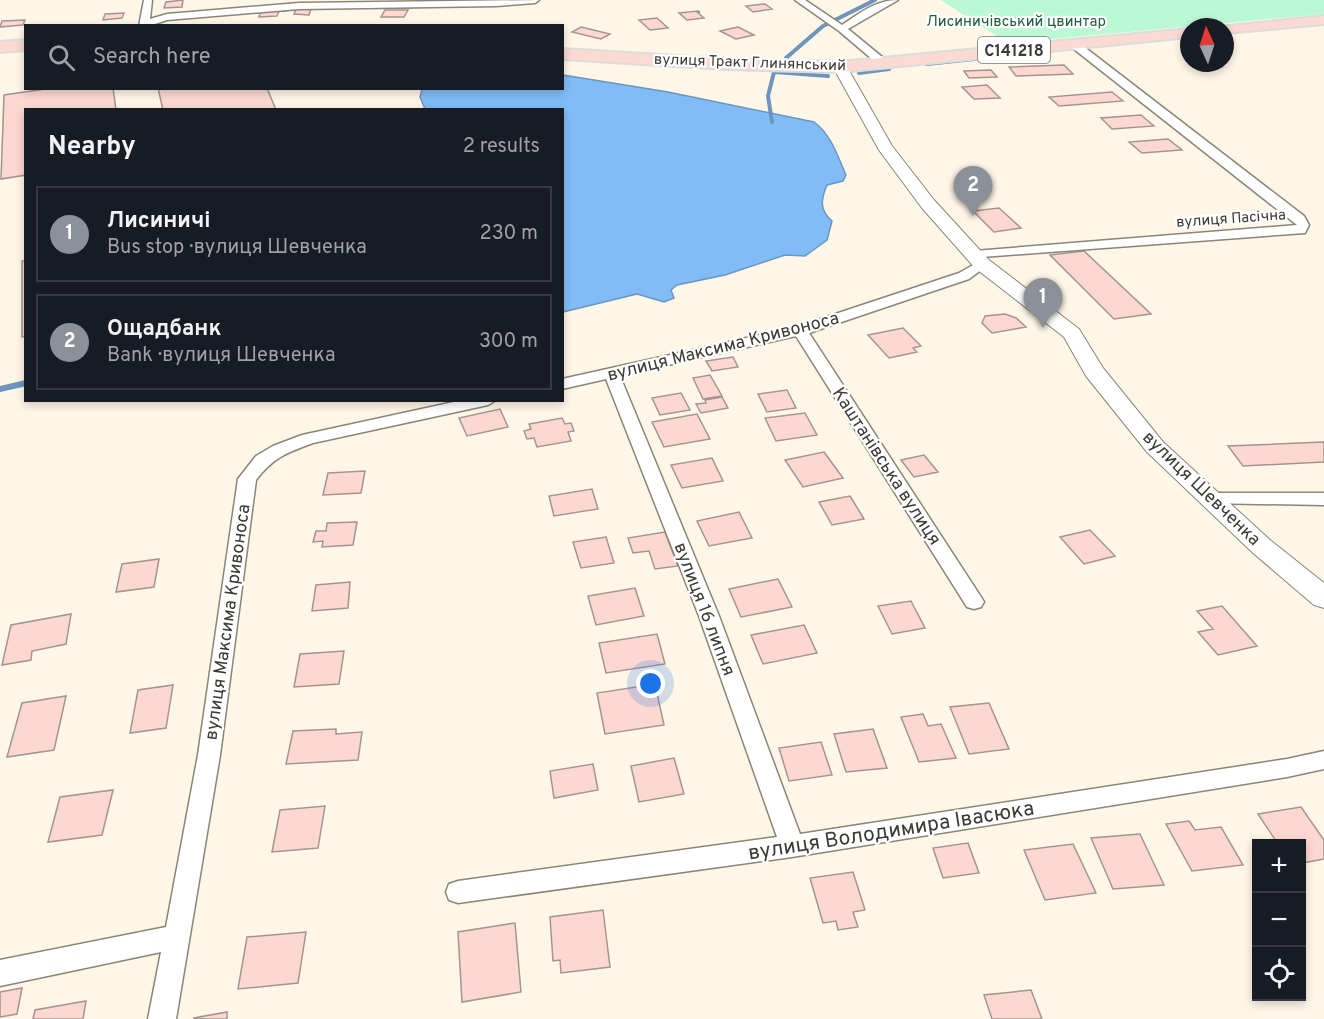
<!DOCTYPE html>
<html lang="en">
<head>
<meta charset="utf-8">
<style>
	:root { --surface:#171b24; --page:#20242c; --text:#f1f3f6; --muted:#9ea1a6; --line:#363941; --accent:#8c9099 }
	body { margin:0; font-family:Overpass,sans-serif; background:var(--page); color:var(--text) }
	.controls { position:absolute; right:18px; bottom:18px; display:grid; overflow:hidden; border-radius:0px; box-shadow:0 3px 9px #0003 }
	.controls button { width:54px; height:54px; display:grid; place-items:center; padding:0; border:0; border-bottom:2px solid var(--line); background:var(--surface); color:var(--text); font:30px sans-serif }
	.compass { position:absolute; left:1180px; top:18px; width:54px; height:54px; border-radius:50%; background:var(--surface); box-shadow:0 3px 9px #0003; rotate:357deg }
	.you { position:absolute; left:651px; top:684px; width:21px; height:21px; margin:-15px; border:4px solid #fff; border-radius:50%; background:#1a73e8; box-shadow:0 0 0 9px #1a73e833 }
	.badge { display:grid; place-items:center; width:39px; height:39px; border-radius:50%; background:var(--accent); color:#fff; font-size:20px; font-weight:700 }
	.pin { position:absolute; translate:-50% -50px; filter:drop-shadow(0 2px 3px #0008) }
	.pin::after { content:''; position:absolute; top:32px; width:21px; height:18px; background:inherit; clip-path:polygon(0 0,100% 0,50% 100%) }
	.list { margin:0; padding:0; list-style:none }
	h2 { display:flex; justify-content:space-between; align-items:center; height:78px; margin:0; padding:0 24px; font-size:26px }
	h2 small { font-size:20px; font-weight:400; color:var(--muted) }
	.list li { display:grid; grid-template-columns:39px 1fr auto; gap:18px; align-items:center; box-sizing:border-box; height:96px; margin:0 12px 12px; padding:0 12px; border:2px solid var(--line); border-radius:0px }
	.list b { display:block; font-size:22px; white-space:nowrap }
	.list p { margin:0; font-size:20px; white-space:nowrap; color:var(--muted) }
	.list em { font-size:20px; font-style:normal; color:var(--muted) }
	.icon { flex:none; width:33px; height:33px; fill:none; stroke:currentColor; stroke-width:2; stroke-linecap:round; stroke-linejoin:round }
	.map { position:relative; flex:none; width:1324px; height:1019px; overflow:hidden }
	.search { position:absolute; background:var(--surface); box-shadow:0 3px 9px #0003; left:24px; top:24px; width:540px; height:66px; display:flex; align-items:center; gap:15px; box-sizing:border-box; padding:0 21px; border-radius:0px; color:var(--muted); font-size:22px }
	.panel { position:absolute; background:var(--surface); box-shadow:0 3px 9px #0003; left:24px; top:108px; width:540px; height:294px; border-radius:0px }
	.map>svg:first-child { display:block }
	.green { fill:#bbf8d4 }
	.water { fill:#81bcf7; stroke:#6d95bd; stroke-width:1.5 }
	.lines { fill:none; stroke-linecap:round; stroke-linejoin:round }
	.stream-far1 { stroke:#6d95bd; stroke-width:4 }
	.stream { stroke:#6d95bd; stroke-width:6 }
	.building { fill:#fcd8d1; stroke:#a59491; stroke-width:1.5 }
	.street-casing { stroke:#8b8577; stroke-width:3 }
	.secondary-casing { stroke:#8b8577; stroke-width:2 }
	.primary-casing { stroke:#dcdcdb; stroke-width:4 }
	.street { fill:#fff; fill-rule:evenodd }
	.secondary { fill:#fff; fill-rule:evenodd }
	.primary { fill:#fadad3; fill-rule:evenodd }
	.labels { text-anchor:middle; stroke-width:4.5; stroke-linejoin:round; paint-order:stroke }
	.far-park-label { font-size:15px; fill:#215e3f; stroke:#fff }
	.far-street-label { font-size:15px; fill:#3d3a35; stroke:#fff }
	.shield { fill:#fff; stroke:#777572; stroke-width:1.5 }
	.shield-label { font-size:16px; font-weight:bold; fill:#3d3a35 }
	.street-label { font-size:18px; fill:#3d3a35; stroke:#fff }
	.near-street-label { font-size:21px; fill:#3d3a35; stroke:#fff }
</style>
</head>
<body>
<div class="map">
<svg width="1324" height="1019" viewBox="0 0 1324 1019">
	<rect width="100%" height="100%" fill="#fef6e7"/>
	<path class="green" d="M941,0H1324V14L1007,43Z"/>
	<path class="water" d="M563,75L668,92L814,122C831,134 838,157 846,175L843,181L827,185C821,199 819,210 832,221L827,240L805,256L785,255L725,275L677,285L671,290L674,298L664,302L637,294L563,312L562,110L425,109L420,97L422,89L562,88Z"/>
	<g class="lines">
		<path class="stream-far1" d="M786,58L823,26L875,0
			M927,64L1030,53
			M859,73L889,69
			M772,122L768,96L774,72L828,76"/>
		<path class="stream" d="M0,389L26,383"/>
	</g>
	<path class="building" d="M183,0L182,7L164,8L166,2Z
		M765,4L772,9L753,12L746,6Z
		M286,9V11H279L277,16L259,17L261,10Z
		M296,9H311L309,15L294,14Z
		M385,10H408L404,17H381Z
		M698,11L700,12H697L704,18L687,20L679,13Z
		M124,13L122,18L103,20L105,14Z
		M657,18L668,28L650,30L639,20Z
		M25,20L23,25L0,27L2,21Z
		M581,27L610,34L601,39L572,32Z
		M738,27L754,35L736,39L720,31Z
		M1064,65L1073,74L1016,76L1009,67Z
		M991,70L997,77L969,78L964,71Z
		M987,85L1000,98L974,99L962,87Z
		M52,88H113L116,110H26V175L1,179L4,95Z
		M158,88H267L276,110H163Z
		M1112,92L1123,101L1059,106L1049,97Z
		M1141,115L1154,126L1112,129L1101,118Z
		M1168,139L1182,150L1142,153L1129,142Z
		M999,208L1021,228L994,232L973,211Z
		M1084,251L1151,314L1114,319L1050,255Z
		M22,261H26V336L22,337Z
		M1005,314L1016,318L1026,327L992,333L982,323L985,316Z
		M903,328L921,346L913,348L917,352L889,358L868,335Z
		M733,357L738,367L712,371L706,361Z
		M710,375L722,396L703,399L693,378Z
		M787,390L796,408L767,412L758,394Z
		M681,393L690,410L660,415L652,398Z
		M722,397L728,408L701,413L696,404L706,403L705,400Z
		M500,409L508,427L467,436L459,418Z
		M805,413L817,435L776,441L765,418Z
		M697,414L710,439L664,447L652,422Z
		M562,418L565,424L571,423L574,431L568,432L571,441L537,447L534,438L527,439L524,431L531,429L529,424Z
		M1324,442V462L1243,466L1228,446Z
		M824,452L843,478L803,487L785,460Z
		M924,455L938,472L914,477L901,460Z
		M712,458L723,481L682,488L671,465Z
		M365,471L361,493L323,495L328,473Z
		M592,489L598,509L554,516L549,496Z
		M850,496L864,519L832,525L819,502Z
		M739,512L752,538L709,546L697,521Z
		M357,522L353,545L322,547L323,541L313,542L316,531H326L327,523Z
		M1090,530L1115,556L1084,564L1060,537Z
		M665,532L678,566L655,569L649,551L633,553L628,538Z
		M606,537L614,563L581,568L573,542Z
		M159,559L154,587L116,592L122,564Z
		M778,579L792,607L741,617L729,589Z
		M350,582L348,608L312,611L316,585Z
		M635,588L644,616L596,625L588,596Z
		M911,601L925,628L892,634L878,606Z
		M1222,606L1257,646L1218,655L1198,632L1213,629L1197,611Z
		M71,614L66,644L32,651L31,660L2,665L11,625Z
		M804,625L817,653L763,664L751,635Z
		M657,634L665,664L606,673L599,643Z
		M344,651L339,684L294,687L300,654Z
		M655,684L664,725L605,734L597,693Z
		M173,685L166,728L130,733L138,690Z
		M66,696L54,750L7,757L22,703Z
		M989,703L1009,749L969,754L950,707Z
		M923,714L928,726L941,724L956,758L919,762L901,717Z
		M336,729V734L362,732L358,760L286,764L293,731Z
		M873,729L887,768L846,772L834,734Z
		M821,742L832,775L789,781L779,748Z
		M674,758L684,794L639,802L631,766Z
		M593,764L598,790L554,798L550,771Z
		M113,790L102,835L48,842L60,797Z
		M325,806L318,848L272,852L280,810Z
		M1301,807L1324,840V859L1302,863V844H1278L1258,814Z
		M1189,821L1195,830L1221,827L1243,865L1192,871L1166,824Z
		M1140,834L1164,885L1113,889L1091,838Z
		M968,843L979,873L943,878L933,848Z
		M1073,844L1096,893L1045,900L1024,850Z
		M853,872L865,910L853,912L858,927L838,930L836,921L823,923L810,878Z
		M603,910L610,967L561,973L560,960L553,961L550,917Z
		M515,923L521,992L462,1002L458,932Z
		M306,932L298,983L238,989L247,937Z
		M22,988L17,1014L0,1017V992Z
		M1031,990L1042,1019H992L984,995Z
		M86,1001L83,1019H33L35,1010Z
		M227,1012V1019H194V1018Z"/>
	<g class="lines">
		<g class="street-casing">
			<path id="street" d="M144,0H152L150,19L167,14L299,3L539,0L535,3L496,6L299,9L167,20L149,26H139Z
				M795,0H805L842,25C860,13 876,0 898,0L848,29L887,61V65H879L839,31Z
				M1073,41L1083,46L1304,216L1309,225L1305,233L969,258L967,255L969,252L974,251L1297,225L1070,46L1068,44Z
				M982,260L989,264L969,279L809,333L981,597L984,602L981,607L974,609L967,607L796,336L620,376L719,616L800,834L1287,759L1324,751V769L1287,777L792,857L458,903L449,900L446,892L449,884L458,881L777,837L699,616L606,379L562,389V379L796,327L959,273Z
				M463,400H496L488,405L313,443C286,453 274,457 256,480L220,755L176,1019H148L161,952L0,986V960L166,927L198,755L238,479L256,456L273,446L302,435Z
				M1210,493H1324V505L1204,503L1201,499L1204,495Z"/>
		</g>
		<g class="secondary-casing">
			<path id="secondary" d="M840,63L847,67L892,146L934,200L989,260L1079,329L1103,368L1163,442L1270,540L1324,583V608L1314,605L1252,552L1147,452L1086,376L1064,337L975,268L922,208L879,150L833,67Z"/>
		</g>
		<g class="primary-casing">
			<path id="primary" d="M1324,16V24L1225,33V27H1219Z
				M1189,29V37L840,72L726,69L562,59V49L726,59L840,62Z
				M26,40V50L0,52V42Z"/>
		</g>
		<use href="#street" class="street"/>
		<use href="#secondary" class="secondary"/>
		<use href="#primary" class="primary"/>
	</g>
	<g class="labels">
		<g class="far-park-label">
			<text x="1016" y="26">Лисиничівський цвинтар</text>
		</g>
		<g class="far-street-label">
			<text transform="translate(750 62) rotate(2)" y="5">вулиця Тракт Глинянський</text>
			<text transform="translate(1231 218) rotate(-4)" y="5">вулиця Пасічна</text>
		</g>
		<rect class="shield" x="978" y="37" width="72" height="26" rx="4.5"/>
		<g class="shield-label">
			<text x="1014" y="56">С141218</text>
		</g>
		<g class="street-label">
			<text transform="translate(723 346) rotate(-14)" y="6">вулиця Максима Кривоноса</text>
			<text transform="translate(887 466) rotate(57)" y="6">Каштанівська вулиця</text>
			<text transform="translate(1202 488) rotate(44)" y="6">вулиця Шевченка</text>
			<text transform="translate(705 609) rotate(69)" y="6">вулиця 16 липня</text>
			<text transform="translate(227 622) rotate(-82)" y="6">вулиця Максима Кривоноса</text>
		</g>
		<g class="near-street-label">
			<text transform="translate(891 830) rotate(-9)" y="7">вулиця Володимира Івасюка</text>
		</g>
	</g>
</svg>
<div class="controls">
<button>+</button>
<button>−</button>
<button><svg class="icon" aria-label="locate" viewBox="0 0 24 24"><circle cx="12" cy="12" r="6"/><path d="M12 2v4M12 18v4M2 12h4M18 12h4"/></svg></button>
</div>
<svg class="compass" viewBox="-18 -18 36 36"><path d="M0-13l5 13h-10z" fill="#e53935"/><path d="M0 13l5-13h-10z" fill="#9ea1a6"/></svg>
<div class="you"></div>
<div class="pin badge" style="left:1043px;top:328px">1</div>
<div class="pin badge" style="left:973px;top:216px">2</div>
<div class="search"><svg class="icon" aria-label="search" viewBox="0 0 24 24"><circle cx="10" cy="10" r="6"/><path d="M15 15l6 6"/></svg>Search here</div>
<section class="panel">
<h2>Nearby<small>2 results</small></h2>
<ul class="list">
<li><span class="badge">1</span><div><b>Лисиничі</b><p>Bus stop · вулиця Шевченка</p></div><em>230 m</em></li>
<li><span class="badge">2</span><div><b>Ощадбанк</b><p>Bank · вулиця Шевченка</p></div><em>300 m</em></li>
</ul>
</section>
</div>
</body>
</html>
